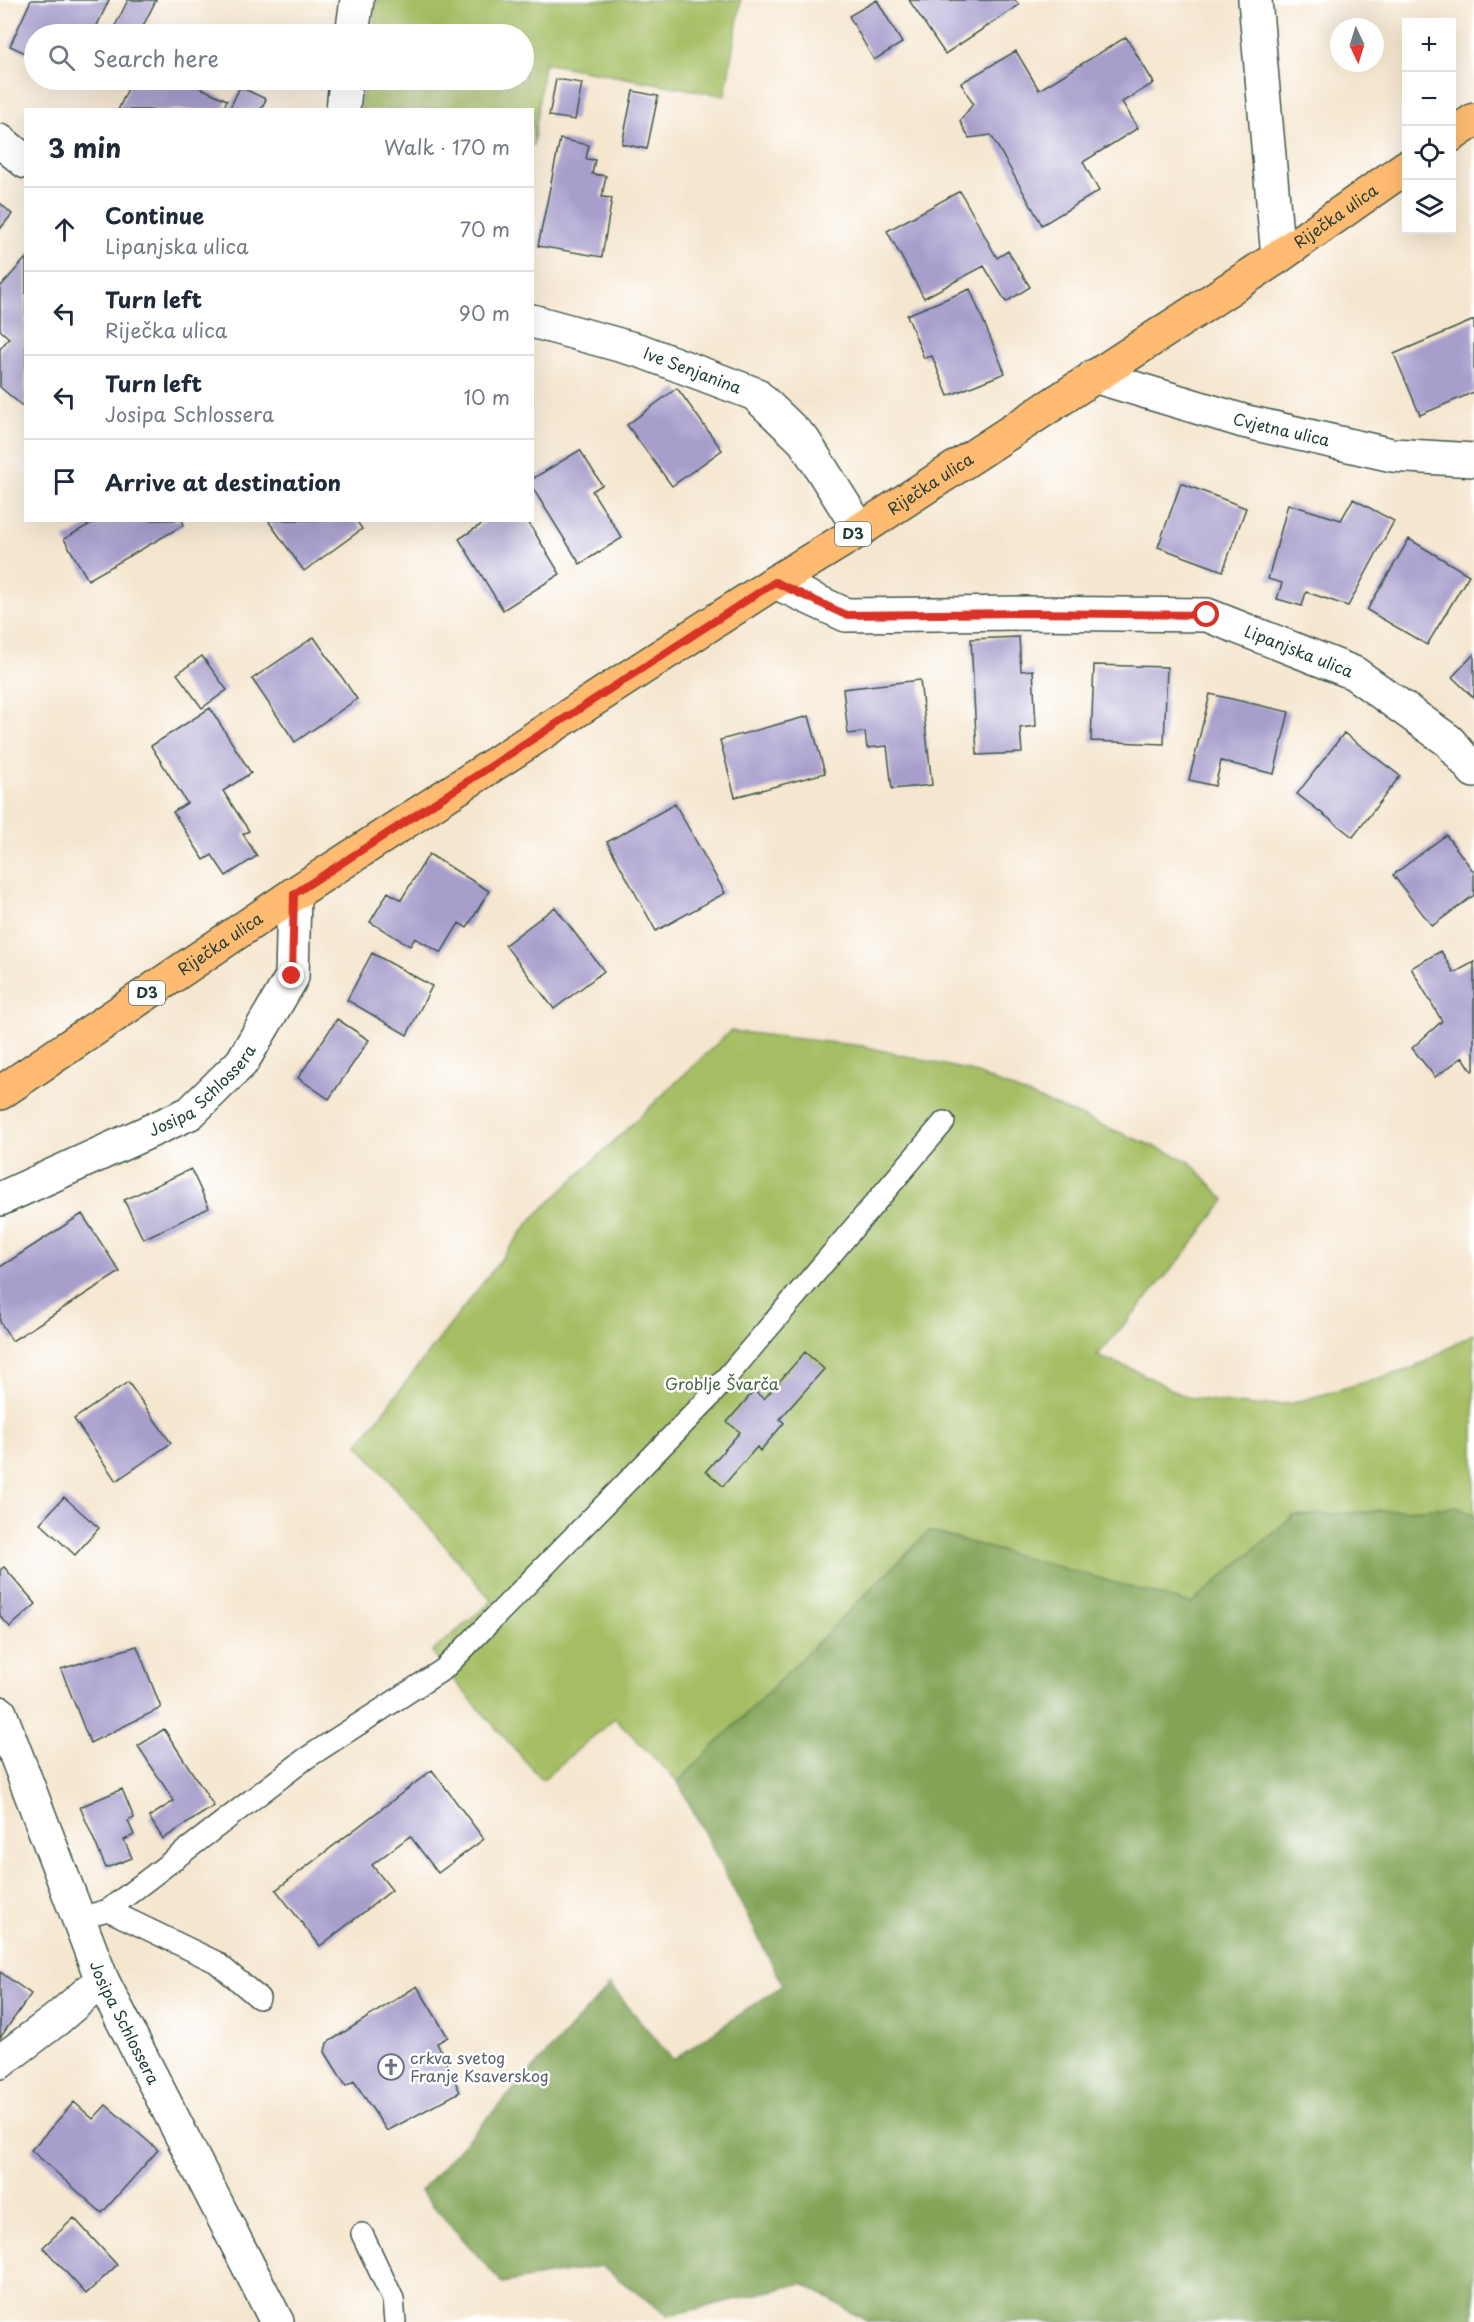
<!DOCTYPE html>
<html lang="en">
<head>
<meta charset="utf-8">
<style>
	:root { --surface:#fff; --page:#f6f6f7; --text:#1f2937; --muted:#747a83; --line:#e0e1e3 }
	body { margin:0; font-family:"Playpen Sans",sans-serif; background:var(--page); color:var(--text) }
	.controls { position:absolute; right:18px; top:18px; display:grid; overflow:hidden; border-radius:0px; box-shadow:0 6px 24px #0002 }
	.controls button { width:54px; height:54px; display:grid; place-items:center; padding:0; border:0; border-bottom:2px solid var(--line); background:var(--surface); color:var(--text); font:30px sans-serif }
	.compass { position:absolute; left:1330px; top:18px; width:54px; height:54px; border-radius:50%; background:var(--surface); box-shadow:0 6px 24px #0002; rotate:176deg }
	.stop { position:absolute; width:18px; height:18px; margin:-14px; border:4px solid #d93025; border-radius:50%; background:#fff }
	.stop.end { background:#d93025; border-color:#fff; box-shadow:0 2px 6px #0008 }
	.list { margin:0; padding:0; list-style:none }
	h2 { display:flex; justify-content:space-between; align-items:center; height:78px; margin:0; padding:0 24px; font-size:26px }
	h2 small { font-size:20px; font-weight:400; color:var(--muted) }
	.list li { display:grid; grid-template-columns:39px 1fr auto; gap:18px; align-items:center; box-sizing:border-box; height:84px; padding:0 24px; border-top:2px solid var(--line) }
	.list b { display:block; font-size:22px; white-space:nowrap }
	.list p { margin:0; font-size:20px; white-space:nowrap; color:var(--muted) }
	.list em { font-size:20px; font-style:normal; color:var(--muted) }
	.icon { flex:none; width:33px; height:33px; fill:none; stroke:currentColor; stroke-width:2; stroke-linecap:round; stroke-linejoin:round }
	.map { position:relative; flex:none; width:1474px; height:2322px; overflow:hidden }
	.search { position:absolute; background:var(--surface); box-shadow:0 6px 24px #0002; left:24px; top:24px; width:510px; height:66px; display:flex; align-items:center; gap:15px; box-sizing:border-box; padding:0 21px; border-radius:33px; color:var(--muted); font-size:22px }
	.panel { position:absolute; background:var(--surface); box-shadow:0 6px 24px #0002; left:24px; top:108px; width:510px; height:414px; border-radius:0px }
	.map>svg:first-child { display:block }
	.green { fill:#a5be63; stroke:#627e4c; stroke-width:1.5 }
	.forest { fill:#84a559; stroke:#527146; stroke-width:1.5 }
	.building { fill:#a79ecc }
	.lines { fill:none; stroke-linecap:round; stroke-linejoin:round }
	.service-casing { stroke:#3f564b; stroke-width:24 }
	.minor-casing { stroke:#3f564b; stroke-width:36 }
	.primary-casing { stroke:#3f564b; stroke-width:36 }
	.service { stroke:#fff; stroke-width:21 }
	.minor { stroke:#fff; stroke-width:33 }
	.primary { stroke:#ffbb71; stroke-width:33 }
	.route { stroke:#d93025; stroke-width:8 }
	.labels { text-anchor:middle; stroke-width:5; stroke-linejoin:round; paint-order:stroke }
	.shield { fill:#fff; stroke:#627771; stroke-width:1.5 }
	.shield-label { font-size:15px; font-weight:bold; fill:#1f3d34 }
	.street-label { font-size:16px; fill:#1f3d34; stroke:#fff }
	.park-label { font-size:16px; fill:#476442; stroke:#fff }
	.worship-label { font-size:16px; fill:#5b616d; stroke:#fff; text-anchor:start }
</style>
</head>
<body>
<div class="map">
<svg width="1474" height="2322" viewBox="0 0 1474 2322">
	<rect width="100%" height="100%" fill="#fff"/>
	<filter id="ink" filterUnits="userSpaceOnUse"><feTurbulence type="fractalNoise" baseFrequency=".0167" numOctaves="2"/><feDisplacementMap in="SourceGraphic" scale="12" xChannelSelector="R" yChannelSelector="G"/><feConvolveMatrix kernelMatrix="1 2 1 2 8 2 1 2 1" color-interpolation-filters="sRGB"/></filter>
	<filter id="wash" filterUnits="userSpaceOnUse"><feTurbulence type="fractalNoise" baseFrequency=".008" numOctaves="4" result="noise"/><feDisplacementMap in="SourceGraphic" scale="24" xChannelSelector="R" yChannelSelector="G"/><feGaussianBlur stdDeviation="1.35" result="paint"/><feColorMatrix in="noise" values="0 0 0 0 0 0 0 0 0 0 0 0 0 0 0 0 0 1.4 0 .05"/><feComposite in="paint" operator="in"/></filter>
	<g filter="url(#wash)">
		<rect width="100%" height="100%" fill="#f5e6cf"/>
		<path class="green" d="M377,0H741L725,96L544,63L533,147L532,110L360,109L365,80H524V34H372Z
			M730,1031L863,1046L970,1071L1189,1161L1225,1200L1182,1257L1097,1356L1137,1371L1186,1397L1252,1406L1293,1403L1414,1368L1474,1333V1515L1457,1507L1293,1516L1191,1604L929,1531L678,1782L615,1718L542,1780L444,1669L432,1652L492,1601L358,1444L533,1218Z"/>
		<path class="forest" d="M1457,1507L1474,1515V2322H868L803,2283L668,2316L601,2266L502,2283L420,2191L610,1985L673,2060L783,1985L678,1782L929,1531L1191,1604L1293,1516Z"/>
		<g id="blocks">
			<path class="building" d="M31,0H109L93,34H34V57L10,46Z
				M128,0H156L139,34H134L115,26Z
				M877,0L902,43L874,60L849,16Z
				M909,0H1015L1019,5L945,54Z
				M1126,37L1154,83L1122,102L1138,128L1083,162L1099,191L1042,225L991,135L969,138L960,121L973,104L961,83L1016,51L1039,90Z
				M556,79L582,83L575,120L549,116Z
				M132,80H183L227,100L223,110H118Z
				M240,87L266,99L261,110H229Z
				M633,91L658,96L647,149L622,144Z
				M560,139L589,145L586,159L595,160L592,174L606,176L602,197L612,198L602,257L538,246Z
				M960,191L997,258L1008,251L1030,287L1006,302L984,266L924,298L887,231Z
				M0,203L12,214L0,229Z
				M26,258V409L0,387V349L9,338L0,330V287Z
				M970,289L1005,373L948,396L932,356L924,358L907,315Z
				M1474,320V392L1420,415L1394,354Z
				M677,388L722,450L672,486L627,425Z
				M580,450L602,485L592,491L622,538L580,564L532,487V479Z
				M1181,483L1246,508L1223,571L1158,547Z
				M1353,499L1394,521L1348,606L1306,592L1302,606L1277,599L1282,583L1268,579L1288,504L1341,520Z
				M97,520H182L184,525L88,580L64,539Z
				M271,520H356L362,529L304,571L269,522Z
				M488,520H527L560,574L503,610L459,539Z
				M1409,539L1469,575L1427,645L1367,610Z
				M314,637L357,699L295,742L252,679Z
				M1019,637L1021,671L1033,670L1036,726L1020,728L1022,753L977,755L971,639Z
				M1474,654V698L1452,677Z
				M202,656L227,690L202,708L177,674Z
				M1094,665L1167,667L1164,744L1091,741Z
				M920,680L932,785L892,789L887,746L867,748L865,732L848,734L843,689Z
				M1210,694L1289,712L1274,774L1221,761L1215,786L1189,780Z
				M210,708L251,773L223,791L249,831L243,834L257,856L226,876L212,855L204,860L173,812L187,803L151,746Z
				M809,716L825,773L735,797L720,740Z
				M1344,733L1400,776L1353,837L1297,794Z
				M675,804L725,893L656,931L607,842Z
				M1446,835L1474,872V895L1432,926L1393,875Z
				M429,854L489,891L467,928L459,923L441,953L415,938L410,946L370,922L388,892L401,900Z
				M555,907L604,971L554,1009L505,945Z
				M1441,951L1454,973L1474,962V1070L1472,1071L1463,1057L1435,1077L1412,1048L1442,1021L1411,968Z
				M372,953L432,986L407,1035L347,1000Z
				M337,1019L369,1040L329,1099L298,1078Z
				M191,1169L209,1208L143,1239L124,1200Z
				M82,1214L120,1272L12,1341L0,1322V1267Z
				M805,1352L824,1369L780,1419L784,1423L760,1451L757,1447L723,1486L706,1471L740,1432L727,1422L754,1391L764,1399Z
				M128,1382L171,1443L116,1481L74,1419Z
				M64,1497L99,1528L75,1555L40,1523Z
				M4,1567L36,1604L10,1627L0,1616V1570Z
				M137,1646L161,1708L90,1743L61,1669Z
				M164,1729L214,1806L163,1839L149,1817L174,1801L138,1746Z
				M432,1770L484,1839L438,1873L410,1836L372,1865L392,1890L320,1946L276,1890Z
				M122,1789L134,1818L128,1821L134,1835L124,1840L132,1858L106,1868L80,1807Z
				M0,1972L31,1994L0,2038Z
				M417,1986L448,2037L437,2043L460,2092L387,2131L354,2081L346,2086L325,2052L327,2043Z
				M74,2102L93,2119L106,2105L158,2150L102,2213L31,2150Z
				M74,2218L117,2265L86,2294L43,2247Z"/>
		</g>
	</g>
	<g filter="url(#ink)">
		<use href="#blocks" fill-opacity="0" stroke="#3f564b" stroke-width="1.5"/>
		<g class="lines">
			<g class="service-casing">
				<path id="service" d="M108,1910L216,1962L259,1998
					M79,1918L108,1910L305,1759L444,1669L708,1399L944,1122
					M362,2234L393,2299L395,2322"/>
			</g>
			<g class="minor-casing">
				<g id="minor">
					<path d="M1255,0L1278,257"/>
					<path d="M352,34L357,0"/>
					<path d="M343,110L346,80"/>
					<path d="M0,141L26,162"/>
					<path id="s1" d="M532,321L641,351L755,394L804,441L860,530"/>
					<path id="s2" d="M1094,376L1243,421L1392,455L1474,460"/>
					<path id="s3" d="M775,582L846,615L1028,613L1207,615L1354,673L1449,741L1474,771"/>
					<path id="s4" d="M0,1199L190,1113L242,1062L292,977L294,894"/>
					<path id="s5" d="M0,1713L102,1980L277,2322"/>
					<path d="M0,2062L57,2019L102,1980"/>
				</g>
			</g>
			<g class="primary-casing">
				<g id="primary">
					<path d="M1452,135L1474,120"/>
					<path id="s6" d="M0,1093L294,894L775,582L860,530L1278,257L1406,167"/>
				</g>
			</g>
			<use href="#service" class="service"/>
			<use href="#minor" class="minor"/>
			<use href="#primary" class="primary"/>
		</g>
	</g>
	<g class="lines" filter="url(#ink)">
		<path class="route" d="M292,976L294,894L775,582L846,615L1028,613L1207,615"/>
	</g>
	<defs>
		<g id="church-ring" transform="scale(1.35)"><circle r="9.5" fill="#fff" stroke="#6b7280" stroke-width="1.5"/><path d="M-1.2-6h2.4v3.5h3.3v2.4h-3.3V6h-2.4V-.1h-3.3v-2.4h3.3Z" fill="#6b7280"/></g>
	</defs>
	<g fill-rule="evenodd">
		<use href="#church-ring" x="391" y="2067"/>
	</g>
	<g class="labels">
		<g class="shield">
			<rect x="835" y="522" width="36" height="24" rx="4.5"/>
			<rect x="129" y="981" width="36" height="24" rx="4.5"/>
		</g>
		<g class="shield-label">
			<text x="853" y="539">D3</text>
			<text x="147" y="998">D3</text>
		</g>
		<g class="street-label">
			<text dy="6" stroke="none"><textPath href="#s6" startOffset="1598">Riječka ulica</textPath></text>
			<text dy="6" stroke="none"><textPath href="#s1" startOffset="168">Ive Senjanina</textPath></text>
			<text dy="6" stroke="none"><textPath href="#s2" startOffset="195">Cvjetna ulica</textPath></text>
			<text dy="6" stroke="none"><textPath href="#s6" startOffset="1112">Riječka ulica</textPath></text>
			<text dy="6" stroke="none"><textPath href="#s3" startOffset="538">Lipanjska ulica</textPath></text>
			<text dy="6" stroke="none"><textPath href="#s6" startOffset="266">Riječka ulica</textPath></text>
			<text dy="6" stroke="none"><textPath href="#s4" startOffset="232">Josipa Schlossera</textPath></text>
			<text dy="6" stroke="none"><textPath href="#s5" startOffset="334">Josipa Schlossera</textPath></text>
		</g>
		<g class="park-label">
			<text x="722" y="1390">Groblje Švarča</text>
		</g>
		<g class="worship-label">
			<text x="410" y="2064">crkva svetog<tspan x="410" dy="18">Franje Ksaverskog</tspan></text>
		</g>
	</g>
</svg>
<div class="controls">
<button>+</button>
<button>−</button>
<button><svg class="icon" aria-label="locate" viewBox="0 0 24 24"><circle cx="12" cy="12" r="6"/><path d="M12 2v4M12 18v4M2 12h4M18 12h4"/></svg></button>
<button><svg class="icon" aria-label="layers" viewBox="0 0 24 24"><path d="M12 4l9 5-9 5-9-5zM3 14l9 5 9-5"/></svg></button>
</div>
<svg class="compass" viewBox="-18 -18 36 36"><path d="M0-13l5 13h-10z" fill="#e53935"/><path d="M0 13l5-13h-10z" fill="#747a83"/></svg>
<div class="stop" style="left:1207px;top:615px"></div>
<div class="stop end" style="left:292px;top:976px"></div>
<div class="search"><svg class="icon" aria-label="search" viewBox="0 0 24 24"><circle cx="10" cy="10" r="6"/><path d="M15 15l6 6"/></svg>Search here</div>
<section class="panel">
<h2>3 min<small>Walk · 170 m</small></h2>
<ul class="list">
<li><svg class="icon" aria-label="ahead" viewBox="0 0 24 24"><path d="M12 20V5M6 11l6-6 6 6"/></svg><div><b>Continue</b><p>Lipanjska ulica</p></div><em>70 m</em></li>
<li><svg class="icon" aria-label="left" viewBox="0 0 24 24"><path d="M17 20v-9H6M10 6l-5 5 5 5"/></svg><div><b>Turn left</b><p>Riječka ulica</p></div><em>90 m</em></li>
<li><svg class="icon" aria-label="left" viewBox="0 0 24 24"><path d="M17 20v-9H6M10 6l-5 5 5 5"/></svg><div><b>Turn left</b><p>Josipa Schlossera</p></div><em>10 m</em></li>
<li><svg class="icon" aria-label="arrive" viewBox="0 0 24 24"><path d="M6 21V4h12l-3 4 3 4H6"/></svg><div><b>Arrive at destination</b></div></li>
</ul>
</section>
</div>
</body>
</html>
